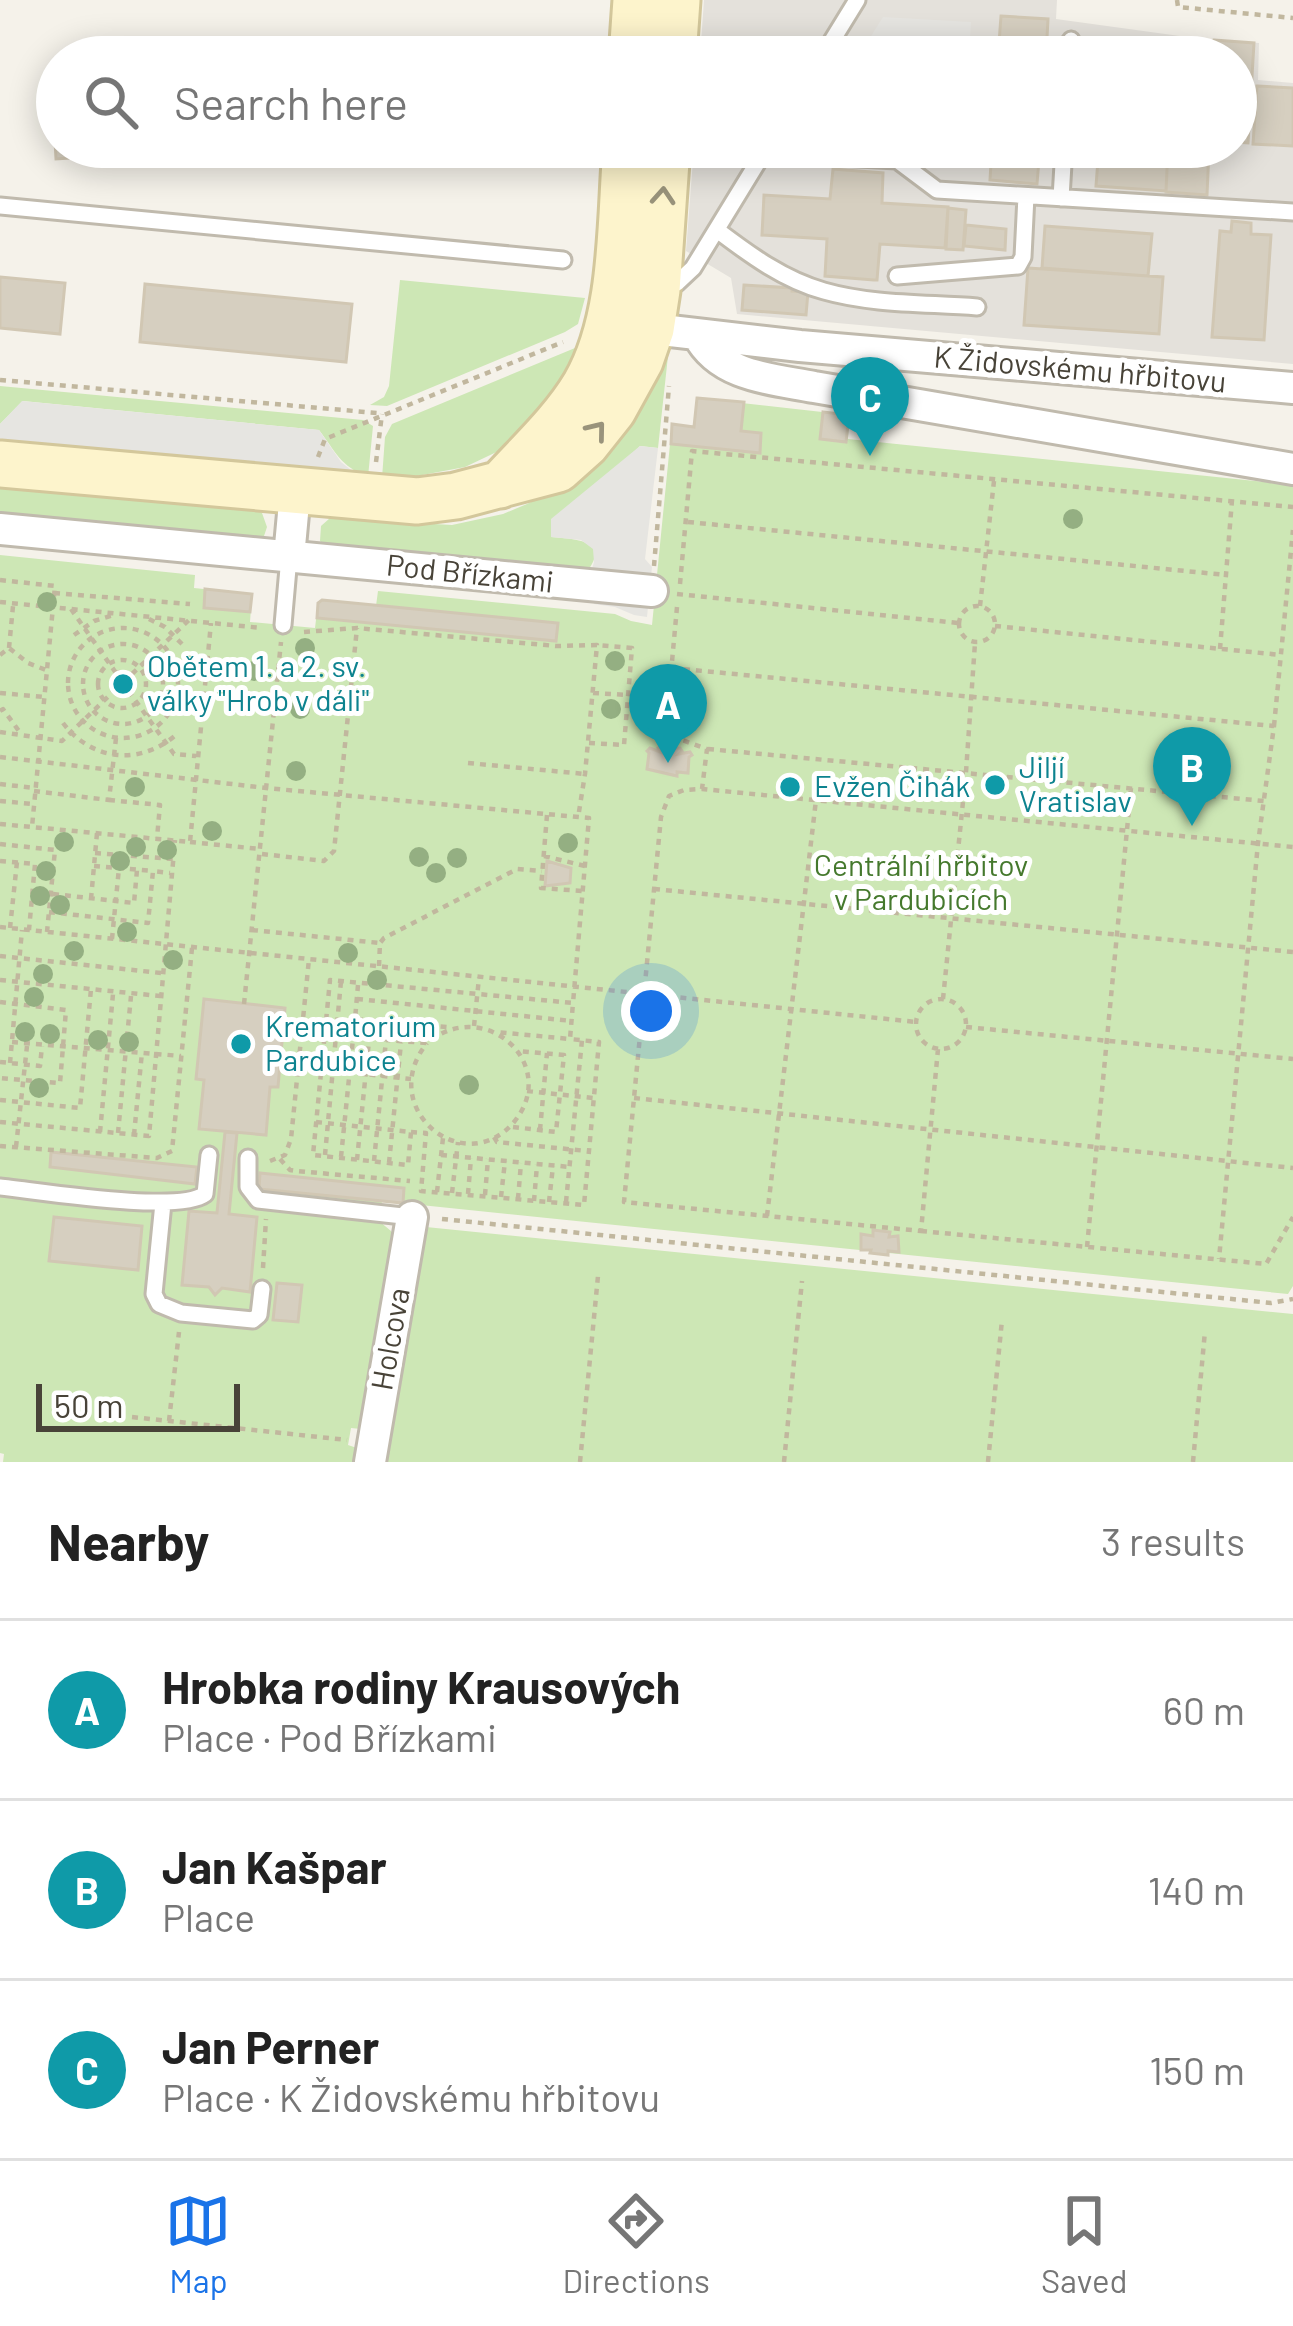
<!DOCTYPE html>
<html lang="en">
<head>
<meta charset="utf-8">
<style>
	:root { --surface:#fff; --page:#f6f6f6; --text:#222; --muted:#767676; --line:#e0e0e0; --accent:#1a73e8 }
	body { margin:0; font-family:Barlow,sans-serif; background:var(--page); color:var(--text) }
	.scale { position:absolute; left:36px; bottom:30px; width:204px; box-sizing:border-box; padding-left:12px; border:6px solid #484338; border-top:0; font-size:33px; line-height:42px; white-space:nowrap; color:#484338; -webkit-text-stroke:9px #fff; paint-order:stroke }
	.you { position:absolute; left:651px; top:1011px; width:42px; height:42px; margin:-30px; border:9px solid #fff; border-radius:50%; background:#1a73e8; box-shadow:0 0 0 18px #1a73e833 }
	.badge { display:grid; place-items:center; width:78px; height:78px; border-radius:50%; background:var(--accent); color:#fff; font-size:39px; font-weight:700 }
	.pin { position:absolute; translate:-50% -99px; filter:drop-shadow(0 3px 6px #0008) }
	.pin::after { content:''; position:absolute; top:63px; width:42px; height:36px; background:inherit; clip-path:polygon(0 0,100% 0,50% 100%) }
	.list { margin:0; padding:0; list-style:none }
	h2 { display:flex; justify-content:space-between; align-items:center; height:156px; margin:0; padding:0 48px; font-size:51px }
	h2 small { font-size:39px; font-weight:400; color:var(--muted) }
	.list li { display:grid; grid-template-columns:78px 1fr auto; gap:36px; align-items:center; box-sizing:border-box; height:180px; padding:0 48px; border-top:3px solid var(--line) }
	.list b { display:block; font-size:45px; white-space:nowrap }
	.list p { margin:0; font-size:39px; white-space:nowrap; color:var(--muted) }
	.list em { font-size:39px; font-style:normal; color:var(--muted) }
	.icon { flex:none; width:66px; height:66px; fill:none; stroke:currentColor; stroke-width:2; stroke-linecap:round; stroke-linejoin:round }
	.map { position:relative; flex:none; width:1293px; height:1462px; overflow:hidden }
	.search { position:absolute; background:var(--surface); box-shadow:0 6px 30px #0003; left:36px; right:36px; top:36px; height:132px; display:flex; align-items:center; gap:30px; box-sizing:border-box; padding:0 42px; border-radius:66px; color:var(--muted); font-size:45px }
	.sheet { height:696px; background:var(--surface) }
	nav { display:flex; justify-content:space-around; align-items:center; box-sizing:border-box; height:168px; border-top:3px solid var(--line); background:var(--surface); font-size:33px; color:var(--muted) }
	nav a { display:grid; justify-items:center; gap:6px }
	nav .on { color:var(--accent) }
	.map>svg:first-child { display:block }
	.industrial { fill:#e4e1db }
	.green { fill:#cde7b5; fill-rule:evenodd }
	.parking { fill:#e6e5e1 }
	.building { fill:#d6cfc0; stroke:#d1c7b3; stroke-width:3 }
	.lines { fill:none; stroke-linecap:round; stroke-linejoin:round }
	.lane-casing { stroke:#c0baad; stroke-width:21 }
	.street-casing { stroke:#c0baad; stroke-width:36 }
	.secondary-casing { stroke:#d3c79b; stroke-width:51 }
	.path { stroke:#c1b79e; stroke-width:4.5; stroke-dasharray:6 6; stroke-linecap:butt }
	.lane { stroke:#fff; stroke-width:15 }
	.street { stroke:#fff; stroke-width:30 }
	.secondary { stroke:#fdf4cc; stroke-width:45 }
	.tree { fill:#94af82 }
	.oneway { stroke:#99937b }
	.culture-dot { fill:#0f9aa8; stroke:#fff; stroke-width:4.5 }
	.labels { text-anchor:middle; stroke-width:10; stroke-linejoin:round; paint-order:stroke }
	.street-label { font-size:30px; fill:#484338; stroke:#fff }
	.culture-label { font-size:30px; fill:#0d838f; stroke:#fff; text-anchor:start }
	.park-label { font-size:30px; fill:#45792d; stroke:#fff }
</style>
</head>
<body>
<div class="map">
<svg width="1293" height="1462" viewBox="0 0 1293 1462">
	<rect width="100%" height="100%" fill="#f5f2ea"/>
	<path class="industrial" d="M704,0H1057L1056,19L1187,37V47L1212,49L1214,40L1259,43L1258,80L1293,83V364L737,314L731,278L686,251L694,147H1236V57H700Z"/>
	<path class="green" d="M400,280L585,298L578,324L565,332L387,406L370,405L384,397L389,386Z
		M575,348L585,351L577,371L505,448L465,467L417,476L382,478L385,437L392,424Z
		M668,356L658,448L640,446L551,537C571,539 611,539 588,570L326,548L320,541L321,526L330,518L452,525L503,514L527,504L555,490L663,358Z
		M0,386L363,420L373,426L368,477C340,466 336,452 319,430L23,401L0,424Z
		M697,398L849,415L848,439L1293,485V1286L1288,1294L382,1201L379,1221L391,1231L394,1237L361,1429L351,1428L348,1445L357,1448L355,1462H3L4,1454L0,1453V555L195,575L194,588L252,594L250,622L315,628L318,603L322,600L376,606L378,591L615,614L631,621L652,625L672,424L694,426ZM54,1217L142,1227L137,1270L50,1261Z
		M0,485L254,509L262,513L267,527L264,536L256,541L0,518Z
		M426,1227L1293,1314V1462H384Z"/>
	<path class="parking" d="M883,17L971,22L969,57H858Z
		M22,401L319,430L341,462L351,470L368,477L0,443V424Z
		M640,446L658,448L645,559L652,567L647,617L634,615L615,607L594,604L587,586L594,562L593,549L581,540L551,537V519Z"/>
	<path class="building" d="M1001,16L1048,19L1046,57H998Z
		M1214,40L1254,43L1248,143L1236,142V57H1186L1187,47L1213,49Z
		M1105,41L1187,47L1186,57H1104Z
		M57,67V147L233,148L56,159L51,68Z
		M1257,86L1293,88V146L1253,144Z
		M992,147H1040L1037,184L990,180Z
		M1099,147H1168L1166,191L1096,186Z
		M1168,147H1215V151L1209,150L1207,195L1166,192Z
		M833,169L883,173L882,203L948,207L945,248L880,244L877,280H874L825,276L827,239L762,235L764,195L830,199Z
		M948,208L966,210L963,250L946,249Z
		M1232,221L1251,223V234L1271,235L1264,340L1212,337L1220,231L1231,232Z
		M966,225L1006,229L1005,250L964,246Z
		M1045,226L1152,234L1148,276L1042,268Z
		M1028,268L1163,277L1159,334L1024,325Z
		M0,277L65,283L60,334L0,328Z
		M145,284L352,304L346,362L140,342Z
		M744,285L792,288V291L808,292L806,315L742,310Z
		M697,398L744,402L741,431L761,433L760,453L671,444L672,424L694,427Z
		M823,412L849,415L846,442L820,439Z
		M205,589L252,594L250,612L204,608Z
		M322,600L558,623L556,641L317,618L318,603Z
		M661,746L663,749L680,748L682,751L679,754L690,752L692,755L689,757L688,773L677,772V776L647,769L649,753L647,751L650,748L660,752L658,748Z
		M547,861L571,868L570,883L545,886Z
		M204,999L285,1008L278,1087H270L266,1135L199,1129L204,1080L196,1079Z
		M225,1132L237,1133L229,1214L257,1217L250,1292L222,1288L215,1295L209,1287L182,1285L189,1211L217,1213Z
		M51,1152L197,1167L195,1184L50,1167Z
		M260,1173L404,1188L403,1203L259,1189Z
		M54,1217L142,1226L138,1270L49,1261Z
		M873,1230L890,1232L889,1237L898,1236L899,1252L888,1251V1255L870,1253L871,1250H861V1234L873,1236Z
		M277,1283L302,1285L298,1322L273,1320Z"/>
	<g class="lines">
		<g class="lane-casing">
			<path id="lane" d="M822,57L857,0
				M1070,57L1071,40
				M763,153L897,160L937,190L1293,212
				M1061,198L1064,147
				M0,206L563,260
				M717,230C750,255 784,280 824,291C873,305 927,303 977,307
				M897,276L1018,266L1023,257L1026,196
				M665,288L677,283L693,268L767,147
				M283,625L289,557
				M248,1158V1187L258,1200L412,1217
				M0,1187C39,1191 179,1214 205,1194L209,1155
				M163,1203L154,1294L159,1304L181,1313L253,1320L259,1315L262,1289"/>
		</g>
		<g class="street-casing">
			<path id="street" d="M636,327L800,346L1293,388
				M698,335C720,377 773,379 814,387L1293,469
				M0,529L652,591
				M289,557L295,492
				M370,1462L412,1217"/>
		</g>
		<g class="secondary-casing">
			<path id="secondary" d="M632,57L636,0
				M673,57L677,0
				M0,464L417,501L456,496L558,469L586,444L613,410L640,361L651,329L657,290L667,147
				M500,485C529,453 563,422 585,385C624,318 620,223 626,147"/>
		</g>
		<path class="path" d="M1177,0L1178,7L1293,18
			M0,380L377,413
			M318,457L325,439L563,342
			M376,462L382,414
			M688,522L1226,575
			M654,566L669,386
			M0,580L55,586L32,827
			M680,584L692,451L1293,507
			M54,593L190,604
			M677,594L958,623
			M0,602L262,628
			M959 624a18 18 0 1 1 36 0a18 18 0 1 1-36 0Z
			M980,606L994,481
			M677,607L666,727L671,736L707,749L702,789
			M71,609L116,673
			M149,619L165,627L182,644
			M995,626L1281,655
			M68 683a55 55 0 1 1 110 0a55 55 0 1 1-110 0Z
			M304,632L357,628L556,646L597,645L585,774L578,818
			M74,635L94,621L114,615
			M83 684a40 40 0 1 1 80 0a40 40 0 1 1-80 0Z
			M9,648L13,606
			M1220,649L1232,500
			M0,655L9,648L28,663L46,670
			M98 684a24 24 0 1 1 48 0a24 24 0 1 1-48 0Z
			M672,668L1274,726L1258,843L1219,1259
			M132,674L189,620
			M0,693L44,697
			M130,693L124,696L114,691L111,684L116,673L124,671L134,678L135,686L130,693L174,754L196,756
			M593,693L628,695
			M0,711L3,709L21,734
			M63,723C92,761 139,766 176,735
			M1274,726L1293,530
			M0,732L62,741L114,691
			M589,743L624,745L632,648L597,645
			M708,749L1264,801
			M0,757L266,788L589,818L573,1003
			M468,763L585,774
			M0,784L34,788
			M34,791L109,800L116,738
			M109,800L160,805L157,838
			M0,801L33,804
			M547,815L541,888L582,891
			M0,824L190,842L211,623
			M190,842L260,849
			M0,844L55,850L47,932
			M95,853L173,859
			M262,854L324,861L334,851L357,628
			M544,856L585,866
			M0,861L35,864L29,930
			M94,866L153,871
			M654,889L1293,952
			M53,894L134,903L137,870
			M91,899L97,833
			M49,912L148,923L153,871L170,873
			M0,927L916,1022
			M10,928L17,862
			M252,930L380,943
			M112,939L119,868
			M0,956L161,973
			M379,966L380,943L384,938L517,869L542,871
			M0,980L160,996
			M358,985L355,1019L447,1027
			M916 1024a25 25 0 1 1 50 0a25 25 0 1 1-50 0Z
			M357,999L572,1021
			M943,999L966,772L975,643
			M0,1002L66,1010L60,1083L0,1078
			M244,1004L281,642
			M474,1026L479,978
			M966,1027L1293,1059
			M12,1042L181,1056
			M938,1049L921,1231L624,1202L661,817L669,796L684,790L702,789L1293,847
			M0,1062L40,1066L42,1046
			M10,1063L22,930
			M298,1067L411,1079
			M527,1091L593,1098
			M634,1098L1293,1168
			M0,1100L80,1108L91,989
			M0,1122L149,1136L175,840
			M316,1122L411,1132L408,1165L313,1155L330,980L573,1003L570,1039L496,1032
			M513,1127L556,1132L564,1055L517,1051
			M540,1130L547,1053
			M100,1132L113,994
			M411,1132L426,1133L421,1191L584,1205L599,1042L570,1039
			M118,1133L131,996
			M134,1135L142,1052
			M494,1137L497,1142L587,1151
			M0,1146L157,1158L172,1151L192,948
			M16,1147L27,1046
			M325,1155L341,981
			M441,1155L570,1167
			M341,1157L355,1019
			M280,1159L290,1170L296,1171L410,1181
			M357,1160L371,1021
			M270,1161L285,1155L291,1139L309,959
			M374,1161L386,1040L427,1043C485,995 561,1065 514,1122C464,1181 375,1108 427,1043
			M389,1163L401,1043
			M437,1192L443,1138
			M452,1193L458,1142
			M468,1194L471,1158
			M485,1195L488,1159
			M501,1197L505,1161
			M518,1199L521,1163
			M534,1201L537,1165
			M549,1202L553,1166
			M566,1202L582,1040
			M767,1216L816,800
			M442,1219L1271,1303L1293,1299
			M921,1231L1266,1264L1293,1217
			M1087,1247L1131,788
			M263,1268L266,1219
			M132,1417L347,1440
			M169,1421L179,1332
			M580,1462L598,1276
			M784,1462L802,1281
			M988,1462L1002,1320
			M1193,1462L1205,1331"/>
		<use href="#lane" class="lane"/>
		<use href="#street" class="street"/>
		<use href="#secondary" class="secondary"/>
	</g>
	<g class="tree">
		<circle cx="1073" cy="519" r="10"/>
		<circle cx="47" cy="602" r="10"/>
		<circle cx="305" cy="648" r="10"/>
		<circle cx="615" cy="661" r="10"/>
		<circle cx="254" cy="671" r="10"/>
		<circle cx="123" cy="683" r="10"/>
		<circle cx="250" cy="701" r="10"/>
		<circle cx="300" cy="709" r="10"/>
		<circle cx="611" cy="709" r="10"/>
		<circle cx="296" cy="771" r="10"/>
		<circle cx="135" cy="787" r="10"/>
		<circle cx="212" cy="831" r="10"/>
		<circle cx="64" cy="842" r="10"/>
		<circle cx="568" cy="843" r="10"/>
		<circle cx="136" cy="847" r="10"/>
		<circle cx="167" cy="850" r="10"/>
		<circle cx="419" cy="857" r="10"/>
		<circle cx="457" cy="858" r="10"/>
		<circle cx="120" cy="861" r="10"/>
		<circle cx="46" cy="871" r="10"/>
		<circle cx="436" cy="873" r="10"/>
		<circle cx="40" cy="896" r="10"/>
		<circle cx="60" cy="905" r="10"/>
		<circle cx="127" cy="932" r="10"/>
		<circle cx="74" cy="951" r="10"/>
		<circle cx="348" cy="953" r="10"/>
		<circle cx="173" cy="960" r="10"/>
		<circle cx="43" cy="974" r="10"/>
		<circle cx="377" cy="980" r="10"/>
		<circle cx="34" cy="997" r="10"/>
		<circle cx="25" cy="1032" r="10"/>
		<circle cx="50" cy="1034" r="10"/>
		<circle cx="98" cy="1040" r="10"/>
		<circle cx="129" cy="1042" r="10"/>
		<circle cx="469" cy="1085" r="10"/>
		<circle cx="39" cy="1088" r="10"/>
	</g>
	<defs><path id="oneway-chevron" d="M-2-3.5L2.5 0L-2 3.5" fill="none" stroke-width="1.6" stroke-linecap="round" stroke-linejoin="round" transform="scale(3)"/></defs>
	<g class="oneway">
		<use href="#oneway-chevron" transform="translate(663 196) rotate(-86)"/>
		<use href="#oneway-chevron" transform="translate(597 430) rotate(-51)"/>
	</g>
	<g class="culture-dot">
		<circle cx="123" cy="684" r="12"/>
		<circle cx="995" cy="785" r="12"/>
		<circle cx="790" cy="787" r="12"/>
		<circle cx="241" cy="1044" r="12"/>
	</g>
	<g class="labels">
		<g class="street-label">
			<text transform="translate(1080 370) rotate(5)" y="10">K Židovskému hřbitovu</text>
			<text transform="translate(470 574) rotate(6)" y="10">Pod Břízkami</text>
			<text transform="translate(391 1339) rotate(-80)" y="10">Holcova</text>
		</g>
		<g class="culture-label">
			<text x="147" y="677">Obětem 1. a 2. sv.<tspan x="147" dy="34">války "Hrob v dáli"</tspan></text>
			<text x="1019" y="778">Jiljí<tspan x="1019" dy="34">Vratislav</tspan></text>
			<text x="814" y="797">Evžen Čihák</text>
			<text x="265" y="1037">Krematorium<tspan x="265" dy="34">Pardubice</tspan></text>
		</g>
		<g class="park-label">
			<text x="921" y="876">Centrální hřbitov<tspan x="921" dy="34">v Pardubicích</tspan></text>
		</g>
	</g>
</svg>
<div class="scale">50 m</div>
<div class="you"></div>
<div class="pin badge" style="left:668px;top:763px;background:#0f9aa8">A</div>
<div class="pin badge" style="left:1192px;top:826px;background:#0f9aa8">B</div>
<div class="pin badge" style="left:870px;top:456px;background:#0f9aa8">C</div>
<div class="search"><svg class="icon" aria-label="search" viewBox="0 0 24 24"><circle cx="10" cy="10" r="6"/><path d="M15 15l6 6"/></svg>Search here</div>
</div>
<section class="sheet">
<h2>Nearby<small>3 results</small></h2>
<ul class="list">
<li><span class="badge" style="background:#0f9aa8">A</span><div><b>Hrobka rodiny Krausových</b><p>Place · Pod Břízkami</p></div><em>60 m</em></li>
<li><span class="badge" style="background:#0f9aa8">B</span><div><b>Jan Kašpar</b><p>Place</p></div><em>140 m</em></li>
<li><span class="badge" style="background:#0f9aa8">C</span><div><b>Jan Perner</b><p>Place · K Židovskému hřbitovu</p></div><em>150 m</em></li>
</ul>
</section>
<nav>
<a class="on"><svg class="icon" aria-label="map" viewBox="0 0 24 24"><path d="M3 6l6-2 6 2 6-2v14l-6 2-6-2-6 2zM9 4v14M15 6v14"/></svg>Map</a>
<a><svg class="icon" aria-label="directions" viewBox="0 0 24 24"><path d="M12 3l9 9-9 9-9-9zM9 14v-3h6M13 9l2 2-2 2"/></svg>Directions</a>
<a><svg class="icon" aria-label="saved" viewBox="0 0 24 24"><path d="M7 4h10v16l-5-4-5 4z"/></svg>Saved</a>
</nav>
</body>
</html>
